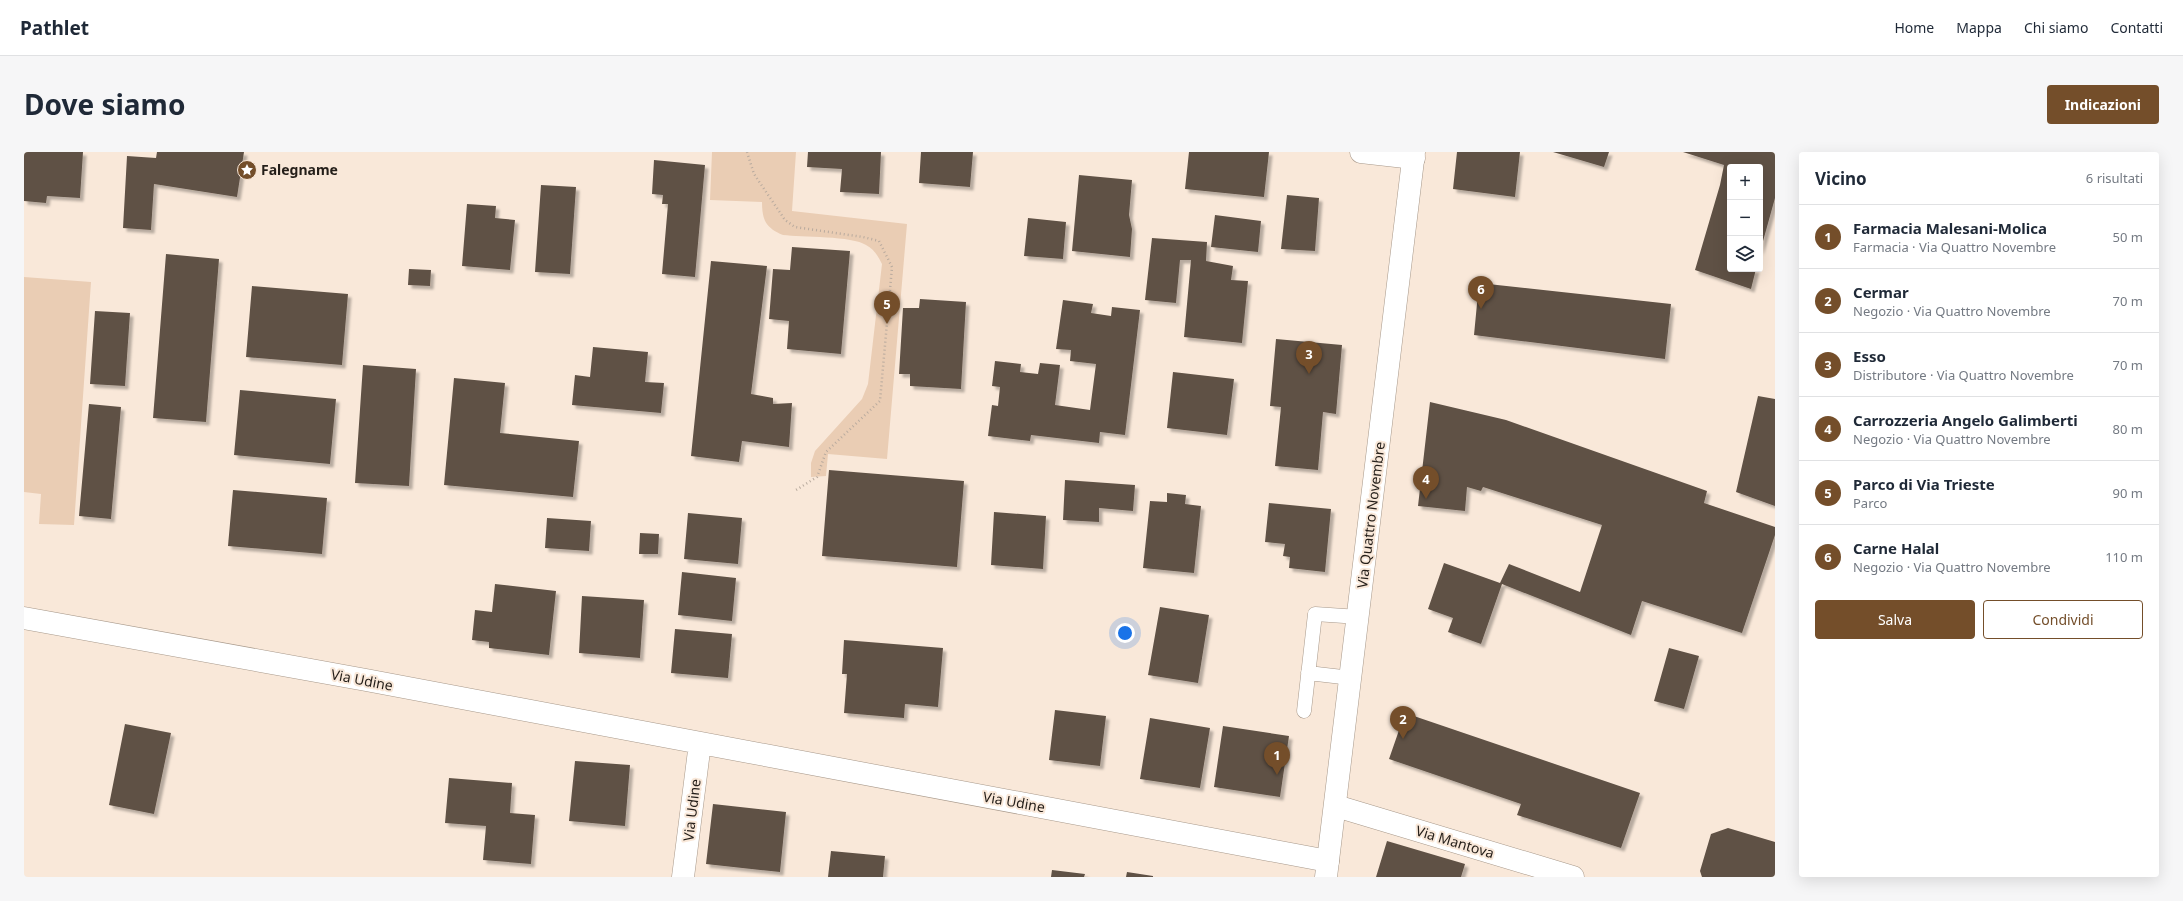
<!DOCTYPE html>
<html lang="it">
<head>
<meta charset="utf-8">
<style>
	:root { --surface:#fff; --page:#f6f6f7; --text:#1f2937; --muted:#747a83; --line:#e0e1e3; --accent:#744e2a }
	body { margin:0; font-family:"Noto Sans",sans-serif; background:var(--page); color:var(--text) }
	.controls { position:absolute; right:12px; top:12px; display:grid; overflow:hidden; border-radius:4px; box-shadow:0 4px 16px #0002 }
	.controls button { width:36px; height:36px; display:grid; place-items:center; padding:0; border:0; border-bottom:1px solid var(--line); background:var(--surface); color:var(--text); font:20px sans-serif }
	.you { position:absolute; left:1101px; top:481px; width:14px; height:14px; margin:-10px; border:3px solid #fff; border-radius:50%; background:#1a73e8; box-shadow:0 0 0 6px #1a73e833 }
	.badge { display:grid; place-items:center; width:26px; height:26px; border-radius:50%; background:var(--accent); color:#fff; font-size:13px; font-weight:700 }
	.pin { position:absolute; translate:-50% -33px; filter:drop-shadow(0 1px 2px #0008) }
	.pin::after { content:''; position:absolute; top:21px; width:14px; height:12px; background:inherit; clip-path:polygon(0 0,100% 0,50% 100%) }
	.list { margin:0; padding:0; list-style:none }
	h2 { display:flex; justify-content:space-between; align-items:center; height:52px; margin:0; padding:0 16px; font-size:17px }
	h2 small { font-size:13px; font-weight:400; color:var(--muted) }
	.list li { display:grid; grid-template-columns:26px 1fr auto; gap:12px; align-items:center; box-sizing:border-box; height:64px; padding:0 16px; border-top:1px solid var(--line) }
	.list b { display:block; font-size:15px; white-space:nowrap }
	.list p { margin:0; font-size:13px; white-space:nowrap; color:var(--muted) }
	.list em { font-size:13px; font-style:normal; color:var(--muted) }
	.actions { display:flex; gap:8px; padding:12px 16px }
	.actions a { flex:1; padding:9px 0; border:1px solid var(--accent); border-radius:4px; text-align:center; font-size:14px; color:var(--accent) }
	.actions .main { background:var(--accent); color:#fff }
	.icon { flex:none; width:22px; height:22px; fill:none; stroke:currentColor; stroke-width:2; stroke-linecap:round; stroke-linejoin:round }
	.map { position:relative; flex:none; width:1751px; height:725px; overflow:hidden; border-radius:4px }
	header { display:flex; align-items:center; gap:24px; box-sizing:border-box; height:56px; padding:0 20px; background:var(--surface); border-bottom:1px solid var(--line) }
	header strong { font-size:19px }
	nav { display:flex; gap:22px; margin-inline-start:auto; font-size:14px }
	.intro { display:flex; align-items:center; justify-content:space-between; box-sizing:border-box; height:96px; padding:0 24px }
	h1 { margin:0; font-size:28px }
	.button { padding:10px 18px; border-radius:4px; background:var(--accent); color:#fff; font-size:14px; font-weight:700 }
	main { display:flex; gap:24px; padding:0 24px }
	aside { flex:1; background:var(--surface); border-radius:4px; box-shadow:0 4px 16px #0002 }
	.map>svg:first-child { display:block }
	.green { fill:#eacdb4 }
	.building { fill:#5f5145; filter:url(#shadow) }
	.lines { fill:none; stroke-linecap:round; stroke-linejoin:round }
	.lane-casing { stroke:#a7988a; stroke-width:15 }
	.street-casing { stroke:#a7988a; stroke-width:23 }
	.secondary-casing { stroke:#a7988a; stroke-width:23 }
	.path { stroke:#b8aa9e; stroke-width:2.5; stroke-dasharray:1 3; stroke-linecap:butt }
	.lane { stroke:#fff; stroke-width:14 }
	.street { stroke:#fff; stroke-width:22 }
	.secondary { stroke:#fff; stroke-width:22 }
	.labels { text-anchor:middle; stroke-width:4; stroke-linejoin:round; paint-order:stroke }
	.poi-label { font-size:14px; font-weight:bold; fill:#241e19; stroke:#f9e8d9; text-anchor:start }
	.street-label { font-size:14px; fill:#241e19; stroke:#f9e8d9 }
</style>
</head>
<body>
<header>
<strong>Pathlet</strong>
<nav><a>Home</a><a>Mappa</a><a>Chi siamo</a><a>Contatti</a></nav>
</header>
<div class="intro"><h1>Dove siamo</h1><a class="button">Indicazioni</a></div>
<main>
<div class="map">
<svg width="1751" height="725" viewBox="0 0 1751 725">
	<defs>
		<filter id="shadow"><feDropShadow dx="3.5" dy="3.5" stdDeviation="1" flood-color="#0004"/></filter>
	</defs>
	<rect width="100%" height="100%" fill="#f9e8d9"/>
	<path class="green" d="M688,0H772L768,59L883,72L863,307L804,302L802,324L787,325V311L791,299L838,247L844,232L858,112C854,104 850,97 842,93C829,84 777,85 759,83C742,76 738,68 738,50L686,48Z
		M0,125L67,130L50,373L15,372L17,342L0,340Z"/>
	<path class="building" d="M0,0H59L56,46L23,44L22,51L0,49Z
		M133,0H220L213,45L130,32L127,78L99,76L103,4L132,6Z
		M784,0H857L855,42L816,40L818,17L783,15Z
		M897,0H949L946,35L895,31Z
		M1165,0H1245L1240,45L1161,37Z
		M1433,0H1496L1491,45L1429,37Z
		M1529,0H1585L1580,15Z
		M1659,0H1751V46L1736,100V15H1706V117H1732L1727,137L1671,118L1696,33L1700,13Z
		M630,8L681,13L671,125L638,122L644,52H638L639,43L628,42Z
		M1055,23L1108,28L1105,63L1108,77L1106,105L1048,99Z
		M517,33L552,35L546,122L511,120Z
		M1263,43L1295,46L1291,99L1257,97Z
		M443,52L472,54L471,66L491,68L486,118L438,114Z
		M1191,63L1237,69L1234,100L1187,95Z
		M1004,66L1042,70L1039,107L1000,104Z
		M1128,86L1183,90L1182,109L1209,114L1207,128L1224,129L1218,191L1160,185L1167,108H1156L1152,151L1121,148Z
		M768,95L826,99L817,202L763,197L765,169L745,167L749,117L766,118Z
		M142,102L195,107L182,270L129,266Z
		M687,109L743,114L727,242L749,246V252L768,251L765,295L718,289L715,310L667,304Z
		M385,117L407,118L406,134L384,133Z
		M1455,131L1647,152L1641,207L1450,183Z
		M228,134L324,142L318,213L222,205Z
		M896,147L942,150L937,237L886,234V222H875L879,156H895Z
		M1039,148L1069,152L1067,161L1087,164L1088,155L1116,158L1101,283L1076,280L1075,291L1007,283L1006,289L964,284L968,253L974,254L976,235L968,234L971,209L997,212L996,220L1014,222L1016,211L1036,213L1031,253L1066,258L1072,212L1046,209L1047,198L1032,197Z
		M71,159L106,161L101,234L66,232Z
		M1252,187L1318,193L1312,262L1299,260L1294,318L1251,314L1257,255L1246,254Z
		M569,195L624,200L621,230L640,231L637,261L548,253L551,223L566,225Z
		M339,213L392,217L385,334L331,331Z
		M1149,220L1210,227L1203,283L1143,276Z
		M430,226L481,231L476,281L555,289L549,345L420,333Z
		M216,238L312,247L306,312L210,303Z
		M1734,244L1751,247V354L1712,340Z
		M1406,250L1482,268L1683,339L1680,351L1751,375V383L1718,481L1618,449L1607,483L1478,432L1457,492L1424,480L1429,466L1404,457L1420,411L1476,431L1485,412L1556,440L1578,373L1459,335L1457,339L1443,335L1441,359L1394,354Z
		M65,252L97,255L87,367L55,364Z
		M805,318L940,329L933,415L798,404Z
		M1041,328L1111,333L1109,359L1075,356V370L1039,368Z
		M209,338L303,346L298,402L204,394Z
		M1143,341L1162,343L1161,352L1177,354L1170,421L1119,416L1126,349L1143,350Z
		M1245,351L1307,357L1301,420L1265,416L1266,405L1259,404L1261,392L1241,390Z
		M970,360L1022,364L1019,417L967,413Z
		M664,361L718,366L714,412L660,407Z
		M523,366L567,369L565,399L521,396Z
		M616,381L635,382L634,402H615Z
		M658,420L712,426L708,469L654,463Z
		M471,432L532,439L525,503L465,496V490L448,488L451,458L468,460Z
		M558,444L620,448L616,506L555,501Z
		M1136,455L1185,463L1174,531L1124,523Z
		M651,477L708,482L704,526L647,521Z
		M820,488L919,496L914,555L881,552L880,566L820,561L823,522H818Z
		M1645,496L1675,504L1660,557L1630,549Z
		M1031,558L1082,564L1076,614L1025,608Z
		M1381,561L1616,641L1597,696L1493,663L1497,652L1365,607Z
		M1126,566L1186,576L1176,636L1116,627Z
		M101,572L147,581L130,662L85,653Z
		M1199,574L1265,584L1256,645L1190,635Z
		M551,609L606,613L601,674L545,669Z
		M425,626L488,631L486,661L511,663L507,712L459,708L462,674L421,671Z
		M689,652L762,660L756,720L682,712Z
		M1704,676L1751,690V725H1678L1676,719L1687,682Z
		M1363,689L1441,712L1437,725H1352Z
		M807,699L861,704L859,725H804Z
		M1028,718L1061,722L1060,725H1027Z
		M1103,720L1129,724V725H1102Z"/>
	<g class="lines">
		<g class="lane-casing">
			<path id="lane" d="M1284,521L1327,526
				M1280,559L1291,462L1335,465"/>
		</g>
		<g class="street-casing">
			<path id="street" d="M1337,0L1390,6
				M0,466L342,528L1304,709
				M1312,654L1549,725
				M659,725L676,591"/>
		</g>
		<g class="secondary-casing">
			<path id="secondary" d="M1302,725L1390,0"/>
		</g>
		<path class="path" d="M723,0L730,22L761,68L771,75L839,85L855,89L868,115L856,249L802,300L793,325L772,338"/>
		<use href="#lane" class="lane"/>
		<use href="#street" class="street"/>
		<use href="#secondary" class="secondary"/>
	</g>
	<defs>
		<g id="sight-disc" transform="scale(1)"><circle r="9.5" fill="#744e2a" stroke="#f9e8d9"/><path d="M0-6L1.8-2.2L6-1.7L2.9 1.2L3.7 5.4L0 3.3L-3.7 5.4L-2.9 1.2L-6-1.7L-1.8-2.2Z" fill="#fff"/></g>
	</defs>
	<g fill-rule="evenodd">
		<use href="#sight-disc" x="223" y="18"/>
	</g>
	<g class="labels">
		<g class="poi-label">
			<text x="237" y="23">Falegname</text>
		</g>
		<g class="street-label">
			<text transform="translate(1347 363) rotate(-83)" y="5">Via Quattro Novembre</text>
			<text transform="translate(338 528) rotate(11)" y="5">Via Udine</text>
			<text transform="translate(990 650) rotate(10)" y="5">Via Udine</text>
			<text transform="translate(668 658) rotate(-83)" y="5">Via Udine</text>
			<text transform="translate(1431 690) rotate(17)" y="5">Via Mantova</text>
		</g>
	</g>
</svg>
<div class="controls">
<button>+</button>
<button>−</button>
<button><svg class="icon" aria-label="layers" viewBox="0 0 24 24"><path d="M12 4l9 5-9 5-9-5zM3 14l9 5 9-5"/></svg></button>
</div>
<div class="you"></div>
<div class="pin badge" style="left:1253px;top:623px">1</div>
<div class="pin badge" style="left:1379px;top:587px">2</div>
<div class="pin badge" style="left:1285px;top:222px">3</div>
<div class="pin badge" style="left:1402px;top:347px">4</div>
<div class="pin badge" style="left:863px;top:172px">5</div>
<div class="pin badge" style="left:1457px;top:157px">6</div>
</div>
<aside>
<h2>Vicino<small>6 risultati</small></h2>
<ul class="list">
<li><span class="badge">1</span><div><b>Farmacia Malesani-Molica</b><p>Farmacia · Via Quattro Novembre</p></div><em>50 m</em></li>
<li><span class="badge">2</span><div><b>Cermar</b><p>Negozio · Via Quattro Novembre</p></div><em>70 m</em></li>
<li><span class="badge">3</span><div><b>Esso</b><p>Distributore · Via Quattro Novembre</p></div><em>70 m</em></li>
<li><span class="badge">4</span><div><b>Carrozzeria Angelo Galimberti</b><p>Negozio · Via Quattro Novembre</p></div><em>80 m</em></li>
<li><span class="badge">5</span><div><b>Parco di Via Trieste</b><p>Parco</p></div><em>90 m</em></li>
<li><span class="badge">6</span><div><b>Carne Halal</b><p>Negozio · Via Quattro Novembre</p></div><em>110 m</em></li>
</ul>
<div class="actions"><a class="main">Salva</a><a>Condividi</a></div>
</aside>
</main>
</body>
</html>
